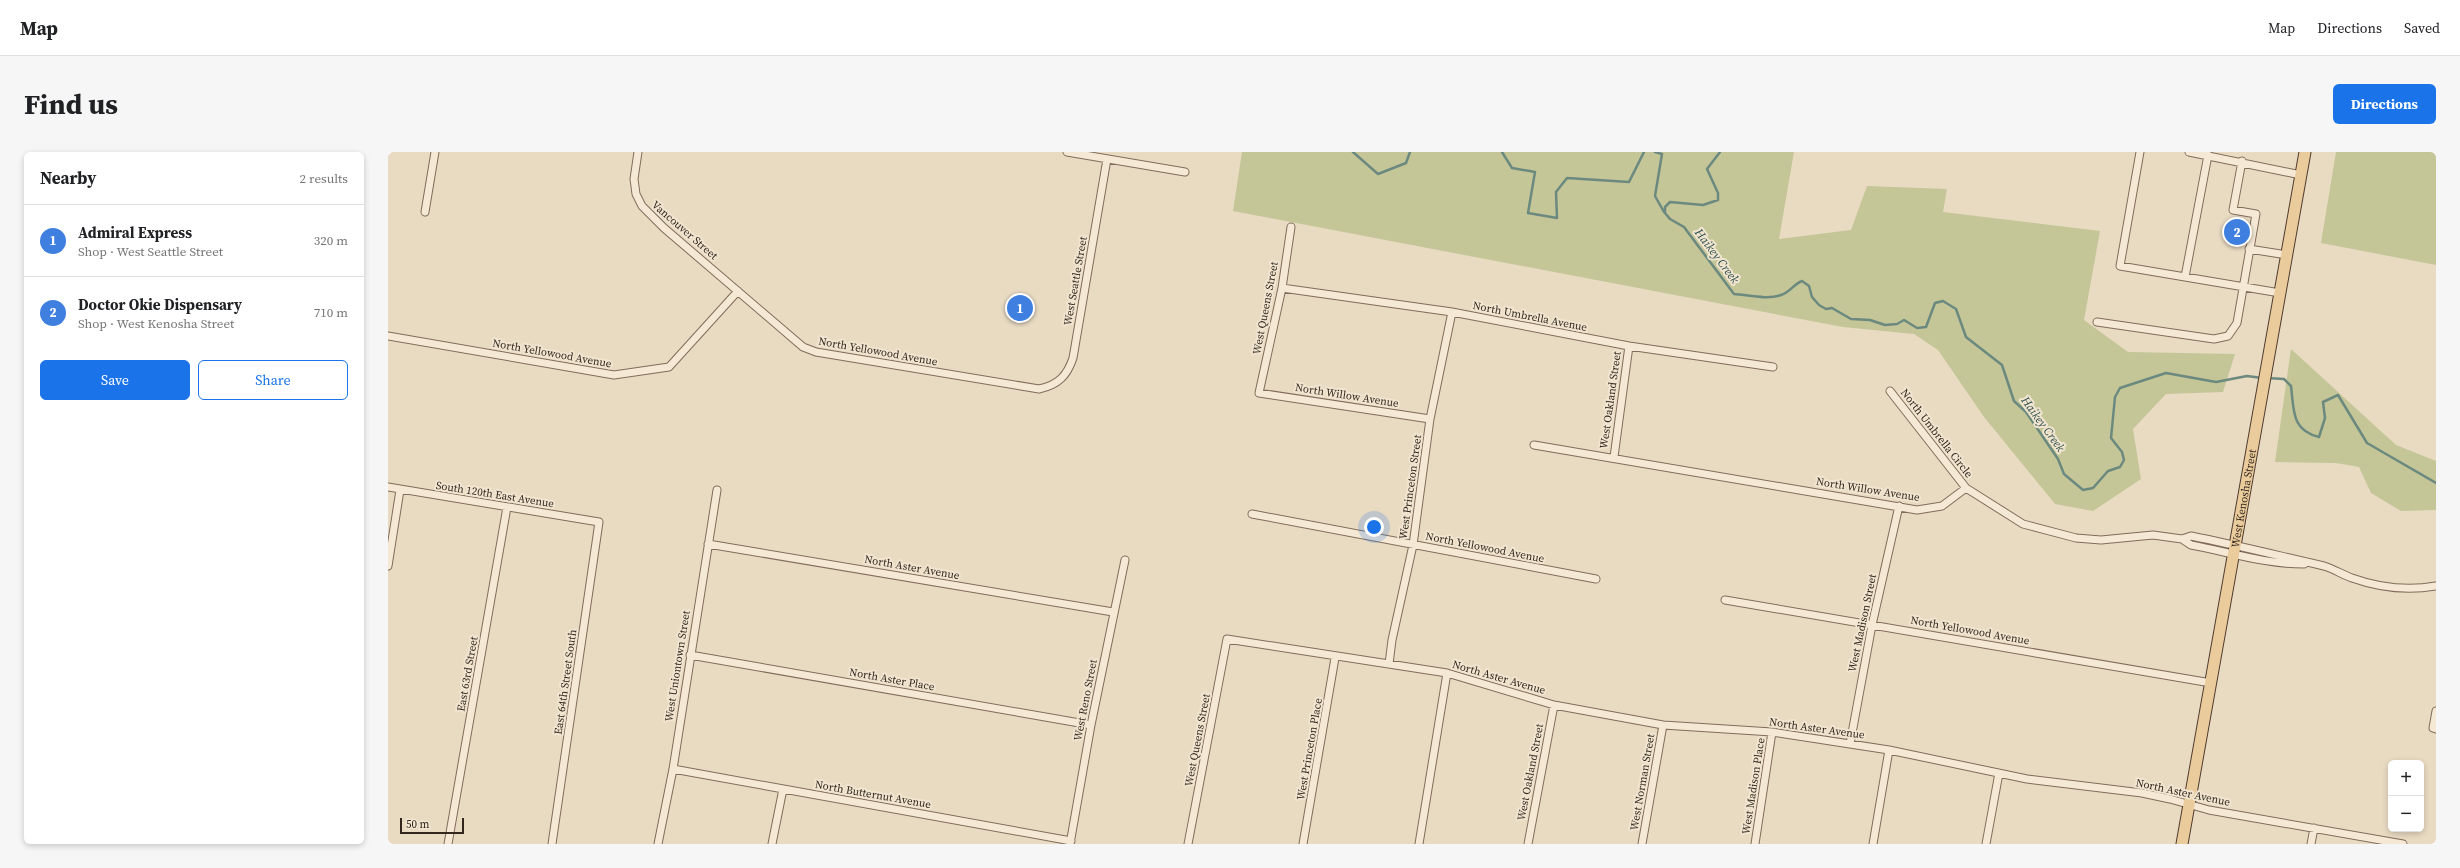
<!DOCTYPE html>
<html lang="en">
<head>
<meta charset="utf-8">
<style>
	:root { --surface:#fff; --page:#f6f6f6; --text:#202124; --muted:#757577; --line:#e0e0e0; --accent:#1a73e8 }
	body { margin:0; font-family:"Source Serif 4",serif; background:var(--page); color:var(--text) }
	.controls { position:absolute; right:12px; bottom:12px; display:grid; overflow:hidden; border-radius:6px; box-shadow:0 2px 6px #0003 }
	.controls button { width:36px; height:36px; display:grid; place-items:center; padding:0; border:0; border-bottom:1px solid var(--line); background:var(--surface); color:var(--text); font:20px sans-serif }
	.scale { position:absolute; left:12px; bottom:10px; width:64px; box-sizing:border-box; padding-left:4px; border:2px solid #32261d; border-top:0; font-size:11px; line-height:14px; white-space:nowrap; color:#32261d; -webkit-text-stroke:3px #f1e5d0; paint-order:stroke }
	.you { position:absolute; left:986px; top:375px; width:14px; height:14px; margin:-10px; border:3px solid #fff; border-radius:50%; background:#1a73e8; box-shadow:0 0 0 6px #1a73e833 }
	.badge { display:grid; place-items:center; width:26px; height:26px; border-radius:50%; background:var(--accent); color:#fff; font-size:13px; font-weight:700 }
	.pin { position:absolute; translate:-50% -50%; border:2px solid #fff; box-shadow:0 1px 4px #0006 }
	.list { margin:0; padding:0; list-style:none }
	h2 { display:flex; justify-content:space-between; align-items:center; height:52px; margin:0; padding:0 16px; font-size:17px }
	h2 small { font-size:13px; font-weight:400; color:var(--muted) }
	.list li { display:grid; grid-template-columns:26px 1fr auto; gap:12px; align-items:center; box-sizing:border-box; height:72px; padding:0 16px; border-top:1px solid var(--line) }
	.list b { display:block; font-size:15px; white-space:nowrap }
	.list p { margin:0; font-size:13px; white-space:nowrap; color:var(--muted) }
	.list em { font-size:13px; font-style:normal; color:var(--muted) }
	.actions { display:flex; gap:8px; padding:12px 16px }
	.actions a { flex:1; padding:9px 0; border:1px solid var(--accent); border-radius:6px; text-align:center; font-size:14px; color:var(--accent) }
	.actions .main { background:var(--accent); color:#fff }
	.map { position:relative; flex:none; width:2048px; height:692px; overflow:hidden; border-radius:6px }
	header { display:flex; align-items:center; gap:24px; box-sizing:border-box; height:56px; padding:0 20px; background:var(--surface); border-bottom:1px solid var(--line) }
	header strong { font-size:19px }
	nav { display:flex; gap:22px; margin-inline-start:auto; font-size:14px }
	.intro { display:flex; align-items:center; justify-content:space-between; box-sizing:border-box; height:96px; padding:0 24px }
	h1 { margin:0; font-size:28px }
	.button { padding:10px 18px; border-radius:6px; background:var(--accent); color:#fff; font-size:14px; font-weight:700 }
	main { display:flex; gap:24px; padding:0 24px }
	aside { flex:1; background:var(--surface); border-radius:6px; box-shadow:0 2px 6px #0003 }
	.map>svg:first-child { display:block }
	.green { fill:#c4c697 }
	.lines { fill:none; stroke-linecap:round; stroke-linejoin:round }
	.stream { stroke:#6c897f; stroke-width:2.5 }
	.minor-casing { stroke:#816c5b; stroke-width:9 }
	.primary-casing { stroke:#4f3b2f; stroke-width:13 }
	.minor { stroke:#f5e8d4; stroke-width:7 }
	.primary { stroke:#eacb9c; stroke-width:11 }
	.labels { text-anchor:middle; stroke-width:4; stroke-linejoin:round; paint-order:stroke }
	.street-label { font-size:11px; fill:#32261d; stroke:#f1e5d0 }
	.water-label { font-size:12px; font-style:italic; fill:#2e514c; stroke:#f1e5d0 }
</style>
</head>
<body>
<header>
<strong>Map</strong>
<nav><a>Map</a><a>Directions</a><a>Saved</a></nav>
</header>
<div class="intro"><h1>Find us</h1><a class="button">Directions</a></div>
<main>
<aside>
<h2>Nearby<small>2 results</small></h2>
<ul class="list">
<li><span class="badge" style="background:#3f7fe0">1</span><div><b>Admiral Express</b><p>Shop · West Seattle Street</p></div><em>320 m</em></li>
<li><span class="badge" style="background:#3f7fe0">2</span><div><b>Doctor Okie Dispensary</b><p>Shop · West Kenosha Street</p></div><em>710 m</em></li>
</ul>
<div class="actions"><a class="main">Save</a><a>Share</a></div>
</aside>
<div class="map">
<svg width="2048" height="692" viewBox="0 0 2048 692">
	<rect width="100%" height="100%" fill="#e9dac2"/>
	<path class="green" d="M854,0H1406L1391,87L1463,78L1479,34L1559,37L1555,60L1712,79L1696,168L1740,200L1847,202L1835,240L1778,242L1745,277L1753,327L1705,359L1667,352L1596,265L1550,198L1526,182L1455,175L845,59Z
		M1948,0H2048V113L1933,91Z
		M1903,197L2008,293L2048,309V358L2013,359L1983,341L1971,315L1948,311L1887,310Z"/>
	<g class="lines">
		<path class="stream" d="M965,0L990,22L1018,11L1022,0
			M1114,0L1124,16L1147,20L1140,61L1169,66L1168,40L1179,26L1241,30L1256,0
			M1267,0L1274,2L1267,44L1276,60
			M1332,0L1319,17L1330,41V48L1315,53L1282,50L1277,55V61L1282,67L1296,75L1346,142C1360,143 1380,148 1393,143C1401,141 1406,132 1414,129L1421,134L1424,145L1431,153L1438,157L1444,156L1463,167L1482,168L1497,173L1509,172L1516,168L1529,176L1538,175L1547,151L1555,149L1568,157L1578,185L1614,213L1626,249L1638,260L1670,307L1676,322L1695,338L1705,336L1720,319L1732,315L1736,308L1734,300L1723,286L1727,245L1732,236L1778,221L1828,230L1859,224L1874,226
			M1879,226L1896,227L1903,234C1906,258 1903,278 1931,285L1937,266L1935,250L1950,243L1979,291L2048,331"/>
		<g class="minor-casing">
			<path id="minor" d="M250,0L246,27L248,42L254,54L276,76L415,195L428,200L651,237C670,233 679,224 685,206L719,7
				M679,0L797,20
				M1752,0L1732,114L1892,141
				M1801,0L1913,23
				M37,60L47,0
				M903,75L894,136L871,241L1042,267
				M1861,97L1899,103
				M1797,125L1820,3
				M894,136L1064,160L1241,194L1385,215
				M1709,170L1826,187L1840,184L1849,171L1868,62L1845,58L1854,9
				M0,184L226,223L281,215L350,139
				M1502,239L1578,336L1635,372L1688,386L1713,388L1765,383L1794,387L1803,384C1848,393 1892,404 1936,414C1946,417 1955,423 1964,426C1992,436 2019,439 2048,434
				M1146,293L1529,358L1554,354L1578,336
				M1226,305L1241,194
				M0,335L211,370L164,692
				M864,362L1208,427
				M1794,387L1803,393C1841,400 1876,412 1916,412
				M320,392L725,460
				M0,414L12,338
				M1337,448L1823,531
				M302,503L703,573
				M1001,512L1004,488L1025,393L1042,267L1064,160
				M2048,559L2045,576L2048,577
				M1462,592L1484,473L1511,354
				M285,617L683,689
				M60,692L119,355
				M270,692L285,617L329,338
				M384,692L395,637
				M682,692L703,573L737,408
				M800,692L839,487L1059,521L1166,553L1275,573L1384,580L1501,598L1639,627L1754,641L1782,647L1821,658L2015,692
				M915,692L947,506
				M1031,692L1059,521
				M1140,692L1166,553
				M1254,692L1275,573
				M1367,692L1384,580
				M1485,692L1501,598
				M1598,692L1611,621
				M1923,692L1926,676"/>
		</g>
		<g class="primary-casing">
			<g id="primary">
				<path id="s1" d="M1794,692L1917,0"/>
			</g>
		</g>
		<use href="#minor" class="minor"/>
		<use href="#primary" class="primary"/>
	</g>
	<g class="labels">
		<g class="street-label">
			<text transform="translate(297 78) rotate(41)" y="4">Vancouver Street</text>
			<text transform="translate(687 129) rotate(-80)" y="4">West Seattle Street</text>
			<text transform="translate(877 156) rotate(-79)" y="4">West Queens Street</text>
			<text transform="translate(1142 164) rotate(11)" y="4">North Umbrella Avenue</text>
			<text transform="translate(490 199) rotate(10)" y="4">North Yellowood Avenue</text>
			<text transform="translate(164 201) rotate(10)" y="4">North Yellowood Avenue</text>
			<text transform="translate(959 243) rotate(9)" y="4">North Willow Avenue</text>
			<text transform="translate(1222 248) rotate(-82)" y="4">West Oakland Street</text>
			<text transform="translate(1549 281) rotate(52)" y="4">North Umbrella Circle</text>
			<text transform="translate(1022 335) rotate(-82)" y="4">West Princeton Street</text>
			<text transform="translate(1480 337) rotate(9)" y="4">North Willow Avenue</text>
			<text transform="translate(107 342) rotate(9)" y="4">South 120th East Avenue</text>
			<text dy="4" stroke="none"><textPath href="#s1" startOffset="351">West Kenosha Street</textPath></text>
			<text transform="translate(1097 395) rotate(11)" y="4">North Yellowood Avenue</text>
			<text transform="translate(524 415) rotate(10)" y="4">North Aster Avenue</text>
			<text transform="translate(1474 471) rotate(-78)" y="4">West Madison Street</text>
			<text transform="translate(1582 478) rotate(10)" y="4">North Yellowood Avenue</text>
			<text transform="translate(289 514) rotate(-81)" y="4">West Uniontown Street</text>
			<text transform="translate(79 522) rotate(-80)" y="4">East 63rd Street</text>
			<text transform="translate(1111 525) rotate(16)" y="4">North Aster Avenue</text>
			<text transform="translate(504 527) rotate(10)" y="4">North Aster Place</text>
			<text transform="translate(177 530) rotate(-82)" y="4">East 64th Street South</text>
			<text transform="translate(697 548) rotate(-79)" y="4">West Reno Street</text>
			<text transform="translate(1429 576) rotate(8)" y="4">North Aster Avenue</text>
			<text transform="translate(809 588) rotate(-79)" y="4">West Queens Street</text>
			<text transform="translate(921 597) rotate(-80)" y="4">West Princeton Place</text>
			<text transform="translate(1142 620) rotate(-79)" y="4">West Oakland Street</text>
			<text transform="translate(1254 630) rotate(-80)" y="4">West Norman Street</text>
			<text transform="translate(1365 634) rotate(-81)" y="4">West Madison Place</text>
			<text transform="translate(1795 640) rotate(12)" y="4">North Aster Avenue</text>
			<text transform="translate(485 642) rotate(10)" y="4">North Butternut Avenue</text>
		</g>
		<g class="water-label">
			<text transform="translate(1329 104) rotate(53)" y="4">Haikey Creek</text>
			<text transform="translate(1655 272) rotate(54)" y="4">Haikey Creek</text>
		</g>
	</g>
</svg>
<div class="controls">
<button>+</button>
<button>−</button>
</div>
<div class="scale">50 m</div>
<div class="you"></div>
<div class="pin badge" style="left:632px;top:156px;background:#3f7fe0">1</div>
<div class="pin badge" style="left:1849px;top:80px;background:#3f7fe0">2</div>
</div>
</main>
</body>
</html>
